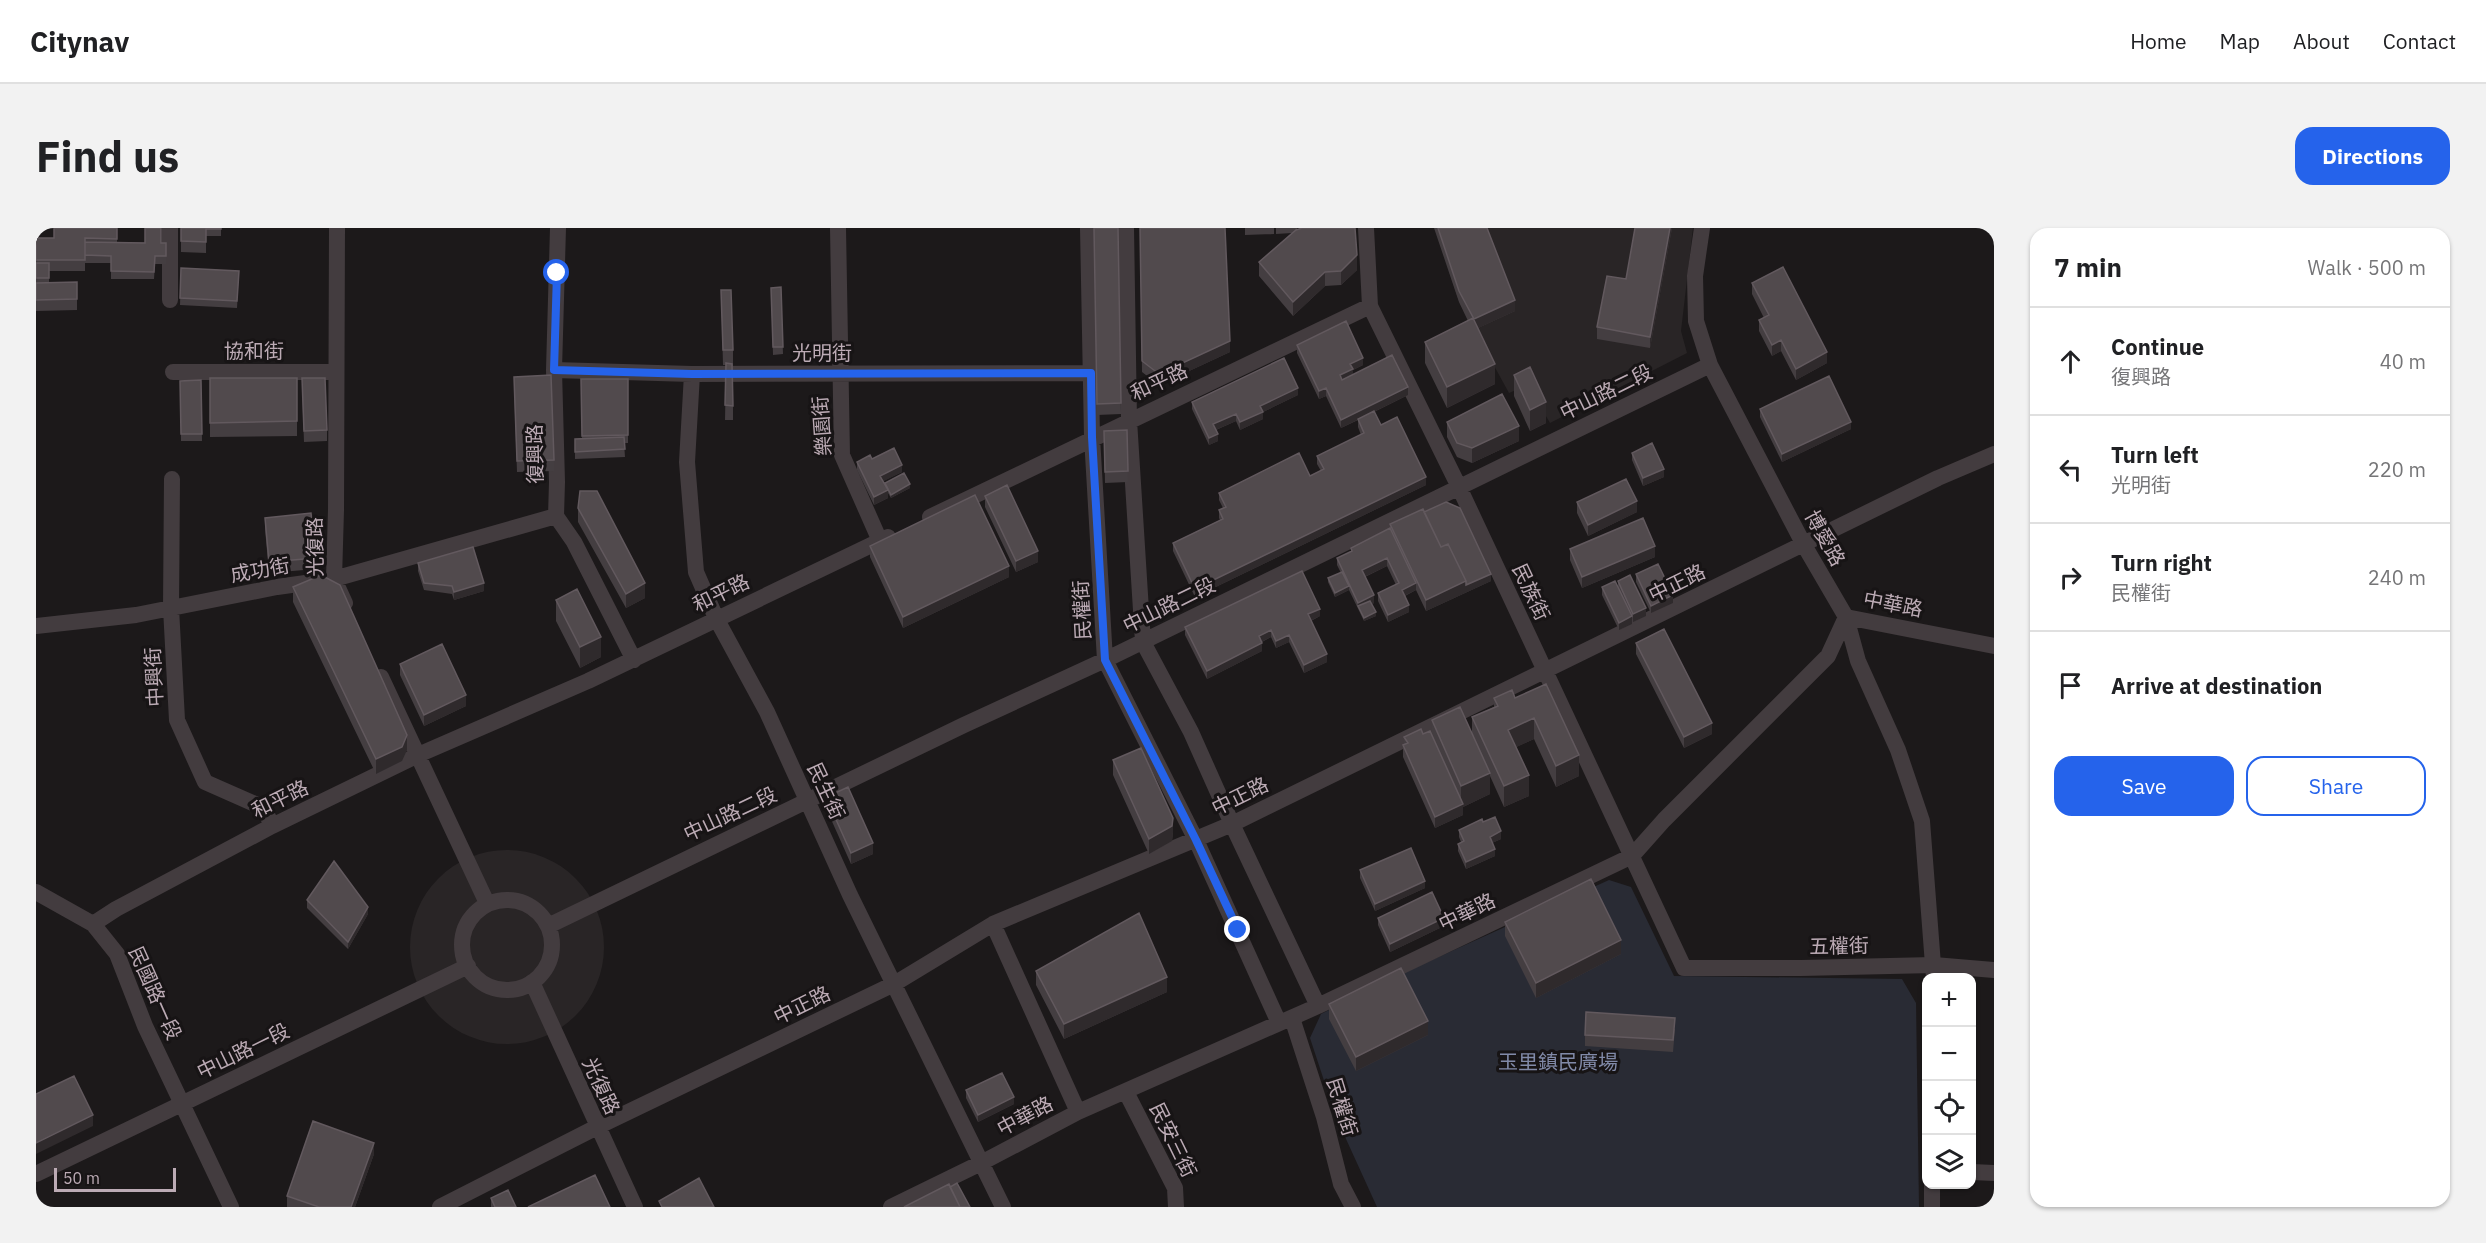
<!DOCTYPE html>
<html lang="en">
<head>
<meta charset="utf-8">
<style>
	:root { --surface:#fff; --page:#f2f2f2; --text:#202124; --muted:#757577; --line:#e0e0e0; --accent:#2563eb }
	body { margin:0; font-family:"IBM Plex Sans","Noto Sans TC",sans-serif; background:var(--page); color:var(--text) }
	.controls { position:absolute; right:18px; bottom:18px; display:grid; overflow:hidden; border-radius:12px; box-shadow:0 2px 4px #0004 }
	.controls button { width:54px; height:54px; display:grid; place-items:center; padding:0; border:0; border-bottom:2px solid var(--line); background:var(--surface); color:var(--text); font:30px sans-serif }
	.scale { position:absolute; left:18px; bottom:15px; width:122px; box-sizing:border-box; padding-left:6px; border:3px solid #bcabb5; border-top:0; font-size:16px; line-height:21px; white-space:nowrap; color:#bcabb5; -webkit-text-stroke:4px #171415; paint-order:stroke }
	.stop { position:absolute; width:18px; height:18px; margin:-14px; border:4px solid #2563eb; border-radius:50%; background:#fff }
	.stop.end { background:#2563eb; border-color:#fff; box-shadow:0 2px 6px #0008 }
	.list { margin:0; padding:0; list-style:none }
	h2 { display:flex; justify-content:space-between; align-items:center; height:78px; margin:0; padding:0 24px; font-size:26px }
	h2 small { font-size:20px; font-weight:400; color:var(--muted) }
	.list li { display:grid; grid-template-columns:39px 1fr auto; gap:18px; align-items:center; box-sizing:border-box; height:108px; padding:0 24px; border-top:2px solid var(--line) }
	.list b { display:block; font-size:22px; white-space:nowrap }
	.list p { margin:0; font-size:20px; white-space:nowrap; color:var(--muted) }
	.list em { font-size:20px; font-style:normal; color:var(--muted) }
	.actions { display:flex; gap:12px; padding:18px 24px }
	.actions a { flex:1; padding:14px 0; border:2px solid var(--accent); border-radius:18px; text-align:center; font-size:21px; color:var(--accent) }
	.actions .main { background:var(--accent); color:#fff }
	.icon { flex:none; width:33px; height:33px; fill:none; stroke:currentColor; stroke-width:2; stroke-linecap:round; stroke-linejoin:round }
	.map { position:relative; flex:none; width:1958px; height:979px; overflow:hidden; border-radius:18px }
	header { display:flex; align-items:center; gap:36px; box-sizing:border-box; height:84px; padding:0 30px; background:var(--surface); border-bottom:2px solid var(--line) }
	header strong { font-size:28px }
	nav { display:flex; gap:33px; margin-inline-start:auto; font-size:21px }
	.intro { display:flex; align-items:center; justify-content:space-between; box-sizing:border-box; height:144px; padding:0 36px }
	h1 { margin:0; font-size:42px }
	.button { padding:15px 27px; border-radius:18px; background:var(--accent); color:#fff; font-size:21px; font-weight:700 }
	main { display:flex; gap:36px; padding:0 36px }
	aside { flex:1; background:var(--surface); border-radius:18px; box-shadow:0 2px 4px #0004 }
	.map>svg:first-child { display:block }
	.built { fill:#292526 }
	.green { fill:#292b34 }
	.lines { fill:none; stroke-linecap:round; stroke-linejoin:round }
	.minor { stroke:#433c3f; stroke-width:16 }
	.wall { fill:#443e41 }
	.shaded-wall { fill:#2f2a2c }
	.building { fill:#514a4d; stroke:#62595e; stroke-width:1.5 }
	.route { stroke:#2563eb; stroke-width:8 }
	.labels { text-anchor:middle; stroke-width:6; stroke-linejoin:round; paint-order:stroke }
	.street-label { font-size:20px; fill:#bcabb5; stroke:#171415 }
	.park-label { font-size:20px; fill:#818aa8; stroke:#171415 }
</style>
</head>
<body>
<header>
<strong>Citynav</strong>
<nav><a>Home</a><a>Map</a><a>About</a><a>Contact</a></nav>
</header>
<div class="intro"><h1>Find us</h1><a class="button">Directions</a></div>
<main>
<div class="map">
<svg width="1958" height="979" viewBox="0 0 1958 979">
	<rect width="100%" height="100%" fill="#1c191a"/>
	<path class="built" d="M1399,0H1657L1645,103L1651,125L1514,195L1492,157L1473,165L1423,74Z
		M374 719a97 97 0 1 1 194 0a97 97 0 1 1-194 0Z"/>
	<path class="green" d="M1573,652L1595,659L1638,748L1866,751L1880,775L1883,979H1341L1300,889L1274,810L1285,786L1356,750Z"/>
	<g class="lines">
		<path class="minor" d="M301,0L300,282L298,351L309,375
			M522,0L518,142L521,254L520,288L538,314L598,432
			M802,0L806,227L844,313
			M1052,0L1056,209L1069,432L1160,612L1243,795
			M1090,0L1093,192L1107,414L1155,504L1196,596L1282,778
			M1330,0L1334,78L1423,259L1648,740H1765L1898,737L1958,742
			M1666,0L1659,48L1660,93L1674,137L1768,317L1810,389L1822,433L1862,522L1886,593L1898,750
			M134,72V0
			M518,142L656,146L1055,145
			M137,144H299
			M656,146L651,234L660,344L680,390L731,484L814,667L967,979
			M136,251L135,380L141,492L169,554L228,580L236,598
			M894,289L1334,78
			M1810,389L1958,418
			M0,398L100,387L241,359L298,351L520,288
			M345,449L451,675
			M0,664L57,696L81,726L109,798L195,979
			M426 717a45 45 0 1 1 90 0a45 45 0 1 1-90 0Z
			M57,696L80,681L236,598L382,527L552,453L852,309
			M957,696L1042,884
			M512,698L928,497L1069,432L1674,137
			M496,754L599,979
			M1256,790L1288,889L1305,956L1317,979
			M1090,864L1139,960L1140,979
			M1936,944L1958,945
			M0,946L432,738
			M1896,956V979
			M404,979L561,899L858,756L957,696L1196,596L1902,250L1958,226
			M855,979L945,935L1042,884L1282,778L1596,628L1628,592L1792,428L1810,389"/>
	</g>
	<path class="wall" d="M81,0V14L130,15V36H119L118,51H75V35H49V43H13V55L41,54V82L0,83V10H18Z
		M145,0H185V8H170V25L145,24Z
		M1058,0H1082L1085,186L1061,187Z
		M1104,0L1194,124L1123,157L1106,144Z
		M1209,0H1238V6L1209,7Z
		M1240,0H1261V2L1321,42L1305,57L1289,58L1257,88L1223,48V34L1256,5L1240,6Z
		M1398,0H1451L1479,83L1442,100L1459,156L1411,180L1389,135V114L1432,93L1423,74Z
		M1599,0H1636L1614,120L1561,111V99L1590,51Z
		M145,40L203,43L201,80L144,77Z
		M1716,55L1791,135L1760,152L1745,123L1736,128L1723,103V92L1728,90L1716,66Z
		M745,59L747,126L737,127L735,60Z
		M685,62L697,122V192H689L690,137H687Z
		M1261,117L1327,137L1317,142V147L1372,167L1338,184L1345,197L1390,257L1159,369L1137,323V315L1184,292L1183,290V282L1187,280L1183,272V265L1274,248L1285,243L1281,236V228L1325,207L1322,199V192L1305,200L1290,168L1283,171L1261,125Z
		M1478,147L1510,195L1494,203L1478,168Z
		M174,150H261V208L174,209Z
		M545,151H592V215H588L589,229L539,231V211H546Z
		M165,152L166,213H145L144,153Z
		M478,160L518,232V243L481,244Z
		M266,161L291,202V213L268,214Z
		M1262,167L1227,184V191L1204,202L1200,193L1180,202L1182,213L1173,217L1156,181V174Z
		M1724,181L1815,201L1746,234L1724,189Z
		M1411,194L1483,213L1436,235L1421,229L1411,209Z
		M1091,202L1092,254L1069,255L1068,203Z
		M1596,225L1628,249L1607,258L1596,232Z
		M836,231L866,244L847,253L849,256L874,260L855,270L852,265V270L838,277L821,242V234Z
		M949,268L1002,334L980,344L949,279Z
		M1541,274L1601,284L1552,308L1541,285Z
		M542,280L609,370L590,380L542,294Z
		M1388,284L1455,353L1390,383L1380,362L1369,368L1373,384L1352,394L1342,373V365L1360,357L1351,338L1329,349L1338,375L1336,376L1340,388L1328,393L1313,362L1299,369L1292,354V350L1305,345L1301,337V330L1315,324V320L1354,300V296Z
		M229,290L280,330V341L233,345L229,301Z
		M834,318L973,349L867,400L834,329Z
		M1534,321L1619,329L1546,360L1534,332Z
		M382,335L448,363L418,372L416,366L388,362L382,343Z
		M1600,346L1637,375L1615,385L1600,354Z
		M1582,353L1610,388L1597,394L1596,390V396L1583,402L1566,367V359H1582Z
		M257,359L371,522L366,533L340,546L257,374Z
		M520,372L565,429L544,440L520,393Z
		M1284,388L1275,393L1291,434L1268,445L1253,414L1240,420L1235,409L1226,414V423L1171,451L1149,407V399Z
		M1600,415L1676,506L1648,520L1600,426Z
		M364,436L430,478L388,498L364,447Z
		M1510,456L1543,548L1520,559L1498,511L1480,519L1493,568L1468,579L1454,548V566L1427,579V587L1399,600L1367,529V517H1368V509L1387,506L1396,507V492L1436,507V489L1458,479V470H1479Z
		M1077,532L1137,604L1136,613L1113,626L1077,547Z
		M794,578L837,626L815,636L794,589Z
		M1447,594L1465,611L1456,615L1459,628L1430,641L1422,623V616L1425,614L1423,609V602Z
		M1324,642L1389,660L1339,683L1324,650Z
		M271,672L332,686L312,721L271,680Z
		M1342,690L1408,698L1354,724L1342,697Z
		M1469,694L1585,726L1500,770L1469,708Z
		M1000,743L1131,764L1028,811L1000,757Z
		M1293,776L1392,807L1320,843L1293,791Z
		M1639,801L1637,824L1549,818V807Z
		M930,862L978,876L942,894L930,870Z
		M338,926L319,979H251V968Z
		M455,970L480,979H455Z"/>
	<path class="shaded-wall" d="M1634,0H1636L1614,120V109Z
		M1321,27V42L1305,57V43Z
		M1289,44V58L1257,88V74Z
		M1479,72V83L1438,102V91Z
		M1745,112V123L1736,128V117Z
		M1194,113V124L1123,157V146Z
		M1791,124V135L1760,152V141Z
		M1327,130V137L1317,142V148L1304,155V147L1314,136Z
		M1459,136V156L1411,180V159Z
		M1372,159V167L1305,200V192Z
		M1262,160V167L1227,184V191L1204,202V194L1224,178Z
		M1290,160V168L1283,171V163Z
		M1510,174V195L1494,203V182Z
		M1200,186V193L1177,203V196Z
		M1815,194V201L1746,234V226Z
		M1483,198V213L1436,235V220Z
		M1182,206V213L1173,217V210Z
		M866,237V244L844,255V248Z
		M1628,241V249L1607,258V250Z
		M1390,249V257L1159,369V361Z
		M874,256V260L855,270V267Z
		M852,262V270L838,277V269Z
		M1601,273V284L1552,308V297Z
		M1619,318V329L1546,360V349Z
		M1002,323V334L980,344V333Z
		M1351,330V338L1326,350V342Z
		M973,338V349L867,400V389Z
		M1455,346V353L1390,383V372L1430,353Z
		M448,355V363L418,372V364Z
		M609,355V370L590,380V366Z
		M1380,355V362L1366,369V362Z
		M1313,358V362L1299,369V365Z
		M1338,367V375L1324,382L1322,378V382V375Z
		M1637,367V375L1615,385V378Z
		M1373,377V384L1352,394V387Z
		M1610,380V388L1597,394V386Z
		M1284,381V388L1272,394V386Z
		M1340,384V388L1328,393V390Z
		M1596,388V396L1583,402V395Z
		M1235,402V409L1223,415V408Z
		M1253,407V414L1240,420V413Z
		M565,409V429L544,440V419Z
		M1226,415V423L1171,451V443Z
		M1291,426V434L1268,445V437Z
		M430,467V478L388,498V487Z
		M1498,490V511L1472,523V502Z
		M1676,495V506L1648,520V509Z
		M371,507V522L366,533L340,546V531Z
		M1543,527V548L1520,559V538Z
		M1454,545V566L1427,579V587L1399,600V589L1425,577V558Z
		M1493,547V568L1468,579V558Z
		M1137,590V604L1136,613L1113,626V611Z
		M1465,603V611L1454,616V609Z
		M837,615V626L815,636V625Z
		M1459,621V628L1430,641V634Z
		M1389,653V660L1339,683V676Z
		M332,679V686L312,721V714Z
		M1408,690V698L1354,724V716Z
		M1585,712V726L1500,770V755Z
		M1131,749V764L1028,811V796Z
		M1392,793V807L1320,843V829Z
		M978,869V876L942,894V887Z
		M57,887V898L0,926V915Z
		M338,915V926L319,979H315Z"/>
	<path class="building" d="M18,0H81V11L49,10V32H0V10H18Z
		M109,0H125V15H130V28H119L118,44L75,43V28L49,27V14L109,15Z
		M145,0H170V14L145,13Z
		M170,0H185V1H170Z
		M1058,0H1082L1085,175L1061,176Z
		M1104,0H1189L1194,113L1123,146L1106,133Z
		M1266,0H1319L1321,27L1305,43L1289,44L1257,74L1223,34L1260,2Z
		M1402,0H1451L1479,72L1438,91L1423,63Z
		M1599,0H1634L1614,109L1561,99L1571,48L1590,51Z
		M0,35H13V50H0Z
		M1747,39L1791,124L1760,141L1745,112L1736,117L1723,92L1733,87L1716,55Z
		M145,40L203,43L201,73L144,70Z
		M41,54V71L0,72V55Z
		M745,59L747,119H737L735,60Z
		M685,62H695L697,122H687Z
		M1437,90L1459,136L1411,159L1389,114Z
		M1310,93L1327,130L1314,136L1317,141L1304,147L1306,152L1356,127L1372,159L1305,192L1290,160L1283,163L1261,117Z
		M1248,130L1262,160L1224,178L1227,184L1204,194L1200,186L1177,196L1182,206L1173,210L1156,174Z
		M690,135L696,136L697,178L689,177Z
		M1494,139L1510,174L1494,182L1478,147Z
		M515,147L518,232L481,233L478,149Z
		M1793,148L1815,194L1746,226L1724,181Z
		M174,150H261V193L174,195Z
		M266,150H289L291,202L268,203Z
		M545,151H592V207L546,208Z
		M165,152L166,206H145L144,153Z
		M1466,166L1483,198L1436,220L1421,215L1411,194Z
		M1338,183L1345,197L1361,189L1390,249L1159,361L1137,315L1187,291L1183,282L1190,279L1183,265L1263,225L1274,248L1288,241L1281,228L1328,205L1322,191Z
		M1091,202L1092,243L1069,244L1068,203Z
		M588,209L589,221L539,224V211Z
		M1616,215L1628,241L1607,250L1596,225Z
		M858,220L866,237L844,248L852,262L838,269L821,234L834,227L836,231Z
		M868,245L874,256L855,267L849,255Z
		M1590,251L1601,273L1552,297L1541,274Z
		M971,257L1002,323L980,333L949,268Z
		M544,263H561L609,355L590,366L542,280Z
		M939,267L973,338L867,389L834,318Z
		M1410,274L1424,280L1455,346L1430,357V353L1412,316L1405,319L1388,284Z
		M1387,281L1405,319L1412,316L1430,353L1390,372L1354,296Z
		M275,285L280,330L233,334L229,290Z
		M1607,290L1619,318L1546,349L1534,321Z
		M1354,300L1380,355L1366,362L1373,377L1352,387L1342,365L1363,355L1351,330L1326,342L1338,367L1322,375L1301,330L1316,323L1315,320Z
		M437,319L448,355L418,364L416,358L388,355L382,335Z
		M1622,336L1637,367L1615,378L1600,346Z
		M1266,343L1284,381L1272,386L1291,426L1268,437L1253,407L1240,413L1235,402L1223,408L1226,415L1171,443L1149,399Z
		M1306,344L1313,358L1299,365L1292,350Z
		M285,347L304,357L371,507L366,519L340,531L257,359Z
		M1594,347L1610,380L1597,386L1582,353Z
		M1579,353L1596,388L1583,395L1566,359Z
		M541,361L565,409L544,419L520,372Z
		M1334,373L1340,384L1328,390L1322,378Z
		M1628,401L1676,495L1648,509L1600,415Z
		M406,416L430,467L388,487L364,436Z
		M1510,456L1543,527L1520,538L1498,490L1472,502L1493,547L1468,558L1436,489L1462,478L1458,470L1476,462L1479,470Z
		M1424,479L1454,545L1425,558L1396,492Z
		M1385,501L1387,506L1394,503L1427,576L1399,589L1367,517L1372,515L1368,509Z
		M1105,520L1137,590L1136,598L1113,611L1077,532Z
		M812,559L837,615L815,625L794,578L797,566Z
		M1459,589L1465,603L1454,609L1459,621L1430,634L1422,616L1428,613L1423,602L1446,591L1447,594Z
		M1375,620L1389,653L1339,676L1324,642Z
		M298,633L332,679L312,714L271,672Z
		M1555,651L1585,712L1500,755L1469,694Z
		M1396,664L1408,690L1354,716L1342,690Z
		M1103,685L1131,749L1028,796L1000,743Z
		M1365,740L1392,793L1320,829L1293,776Z
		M1550,784L1639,790L1637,812L1549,807Z
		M966,845L978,869L942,887L930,862Z
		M38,848L57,887L0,915V866Z
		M277,893L338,915L315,979H283L251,968Z
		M559,947L574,979H492Z
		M663,950L678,979H626L623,973Z
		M921,955L934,979H924L914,959Z
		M913,956L924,979H868Z
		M472,962L480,979H459L455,970Z"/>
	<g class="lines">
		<path class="route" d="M521,45L518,142L656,146L1055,145L1056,209L1069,432L1160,612L1202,702"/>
	</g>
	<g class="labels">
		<g class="street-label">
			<text x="218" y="130">協和街</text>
			<text x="786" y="132">光明街</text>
			<text transform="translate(1123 154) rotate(-25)" y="7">和平路</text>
			<text transform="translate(1570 164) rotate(-26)" y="7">中山路二段</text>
			<text transform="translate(786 198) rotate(-94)" y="7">樂園街</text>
			<text transform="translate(499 226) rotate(-91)" y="7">復興路</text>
			<text transform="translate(1789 310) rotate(61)" y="7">博愛路</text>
			<text transform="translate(279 319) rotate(-91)" y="7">光復路</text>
			<text transform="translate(224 342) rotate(-10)" y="7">成功街</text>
			<text transform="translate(1641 355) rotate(-26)" y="7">中正路</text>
			<text transform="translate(1495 364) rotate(65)" y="7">民族街</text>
			<text transform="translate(685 365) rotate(-26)" y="7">和平路</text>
			<text transform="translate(1857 376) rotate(11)" y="7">中華路</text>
			<text transform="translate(1133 377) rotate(-26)" y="7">中山路二段</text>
			<text transform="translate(1046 382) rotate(-93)" y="7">民權街</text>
			<text transform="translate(118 449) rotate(-93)" y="7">中興街</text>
			<text transform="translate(790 563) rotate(65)" y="7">民生街</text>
			<text transform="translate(1204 568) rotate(-26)" y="7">中正路</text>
			<text transform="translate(244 571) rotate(-26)" y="7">和平路</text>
			<text transform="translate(694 586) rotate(-25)" y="7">中山路二段</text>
			<text transform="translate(1431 684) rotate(-26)" y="7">中華路</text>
			<text transform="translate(1803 718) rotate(-1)" y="7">五權街</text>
			<text transform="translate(119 765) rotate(66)" y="7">民國路一段</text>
			<text transform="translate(766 777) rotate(-26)" y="7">中正路</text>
			<text transform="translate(207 823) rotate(-26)" y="7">中山路一段</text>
			<text transform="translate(565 858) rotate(65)" y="7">光復路</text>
			<text transform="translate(1306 879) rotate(73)" y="7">民權街</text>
			<text transform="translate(989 888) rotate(-28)" y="7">中華路</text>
			<text transform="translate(1137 912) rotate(64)" y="7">民安三街</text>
		</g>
		<g class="park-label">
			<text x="1522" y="841">玉里鎮民廣場</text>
		</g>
	</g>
</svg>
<div class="controls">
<button>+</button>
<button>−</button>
<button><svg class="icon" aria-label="locate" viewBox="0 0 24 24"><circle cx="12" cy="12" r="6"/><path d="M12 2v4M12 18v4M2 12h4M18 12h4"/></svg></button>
<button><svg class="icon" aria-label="layers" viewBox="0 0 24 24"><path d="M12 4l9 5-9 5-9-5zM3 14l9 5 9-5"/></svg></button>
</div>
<div class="scale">50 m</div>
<div class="stop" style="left:521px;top:45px"></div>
<div class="stop end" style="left:1202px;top:702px"></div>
</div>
<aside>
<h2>7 min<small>Walk · 500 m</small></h2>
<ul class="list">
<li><svg class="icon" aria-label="ahead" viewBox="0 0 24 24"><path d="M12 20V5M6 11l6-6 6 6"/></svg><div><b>Continue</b><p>復興路</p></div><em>40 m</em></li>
<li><svg class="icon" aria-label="left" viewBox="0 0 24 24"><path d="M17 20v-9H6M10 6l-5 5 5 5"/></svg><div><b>Turn left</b><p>光明街</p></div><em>220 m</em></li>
<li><svg class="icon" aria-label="right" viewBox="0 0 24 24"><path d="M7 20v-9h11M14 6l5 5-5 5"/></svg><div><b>Turn right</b><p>民權街</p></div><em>240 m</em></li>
<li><svg class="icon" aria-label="arrive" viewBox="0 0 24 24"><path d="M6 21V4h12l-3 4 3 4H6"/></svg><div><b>Arrive at destination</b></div></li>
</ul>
<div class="actions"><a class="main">Save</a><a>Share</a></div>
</aside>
</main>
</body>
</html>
